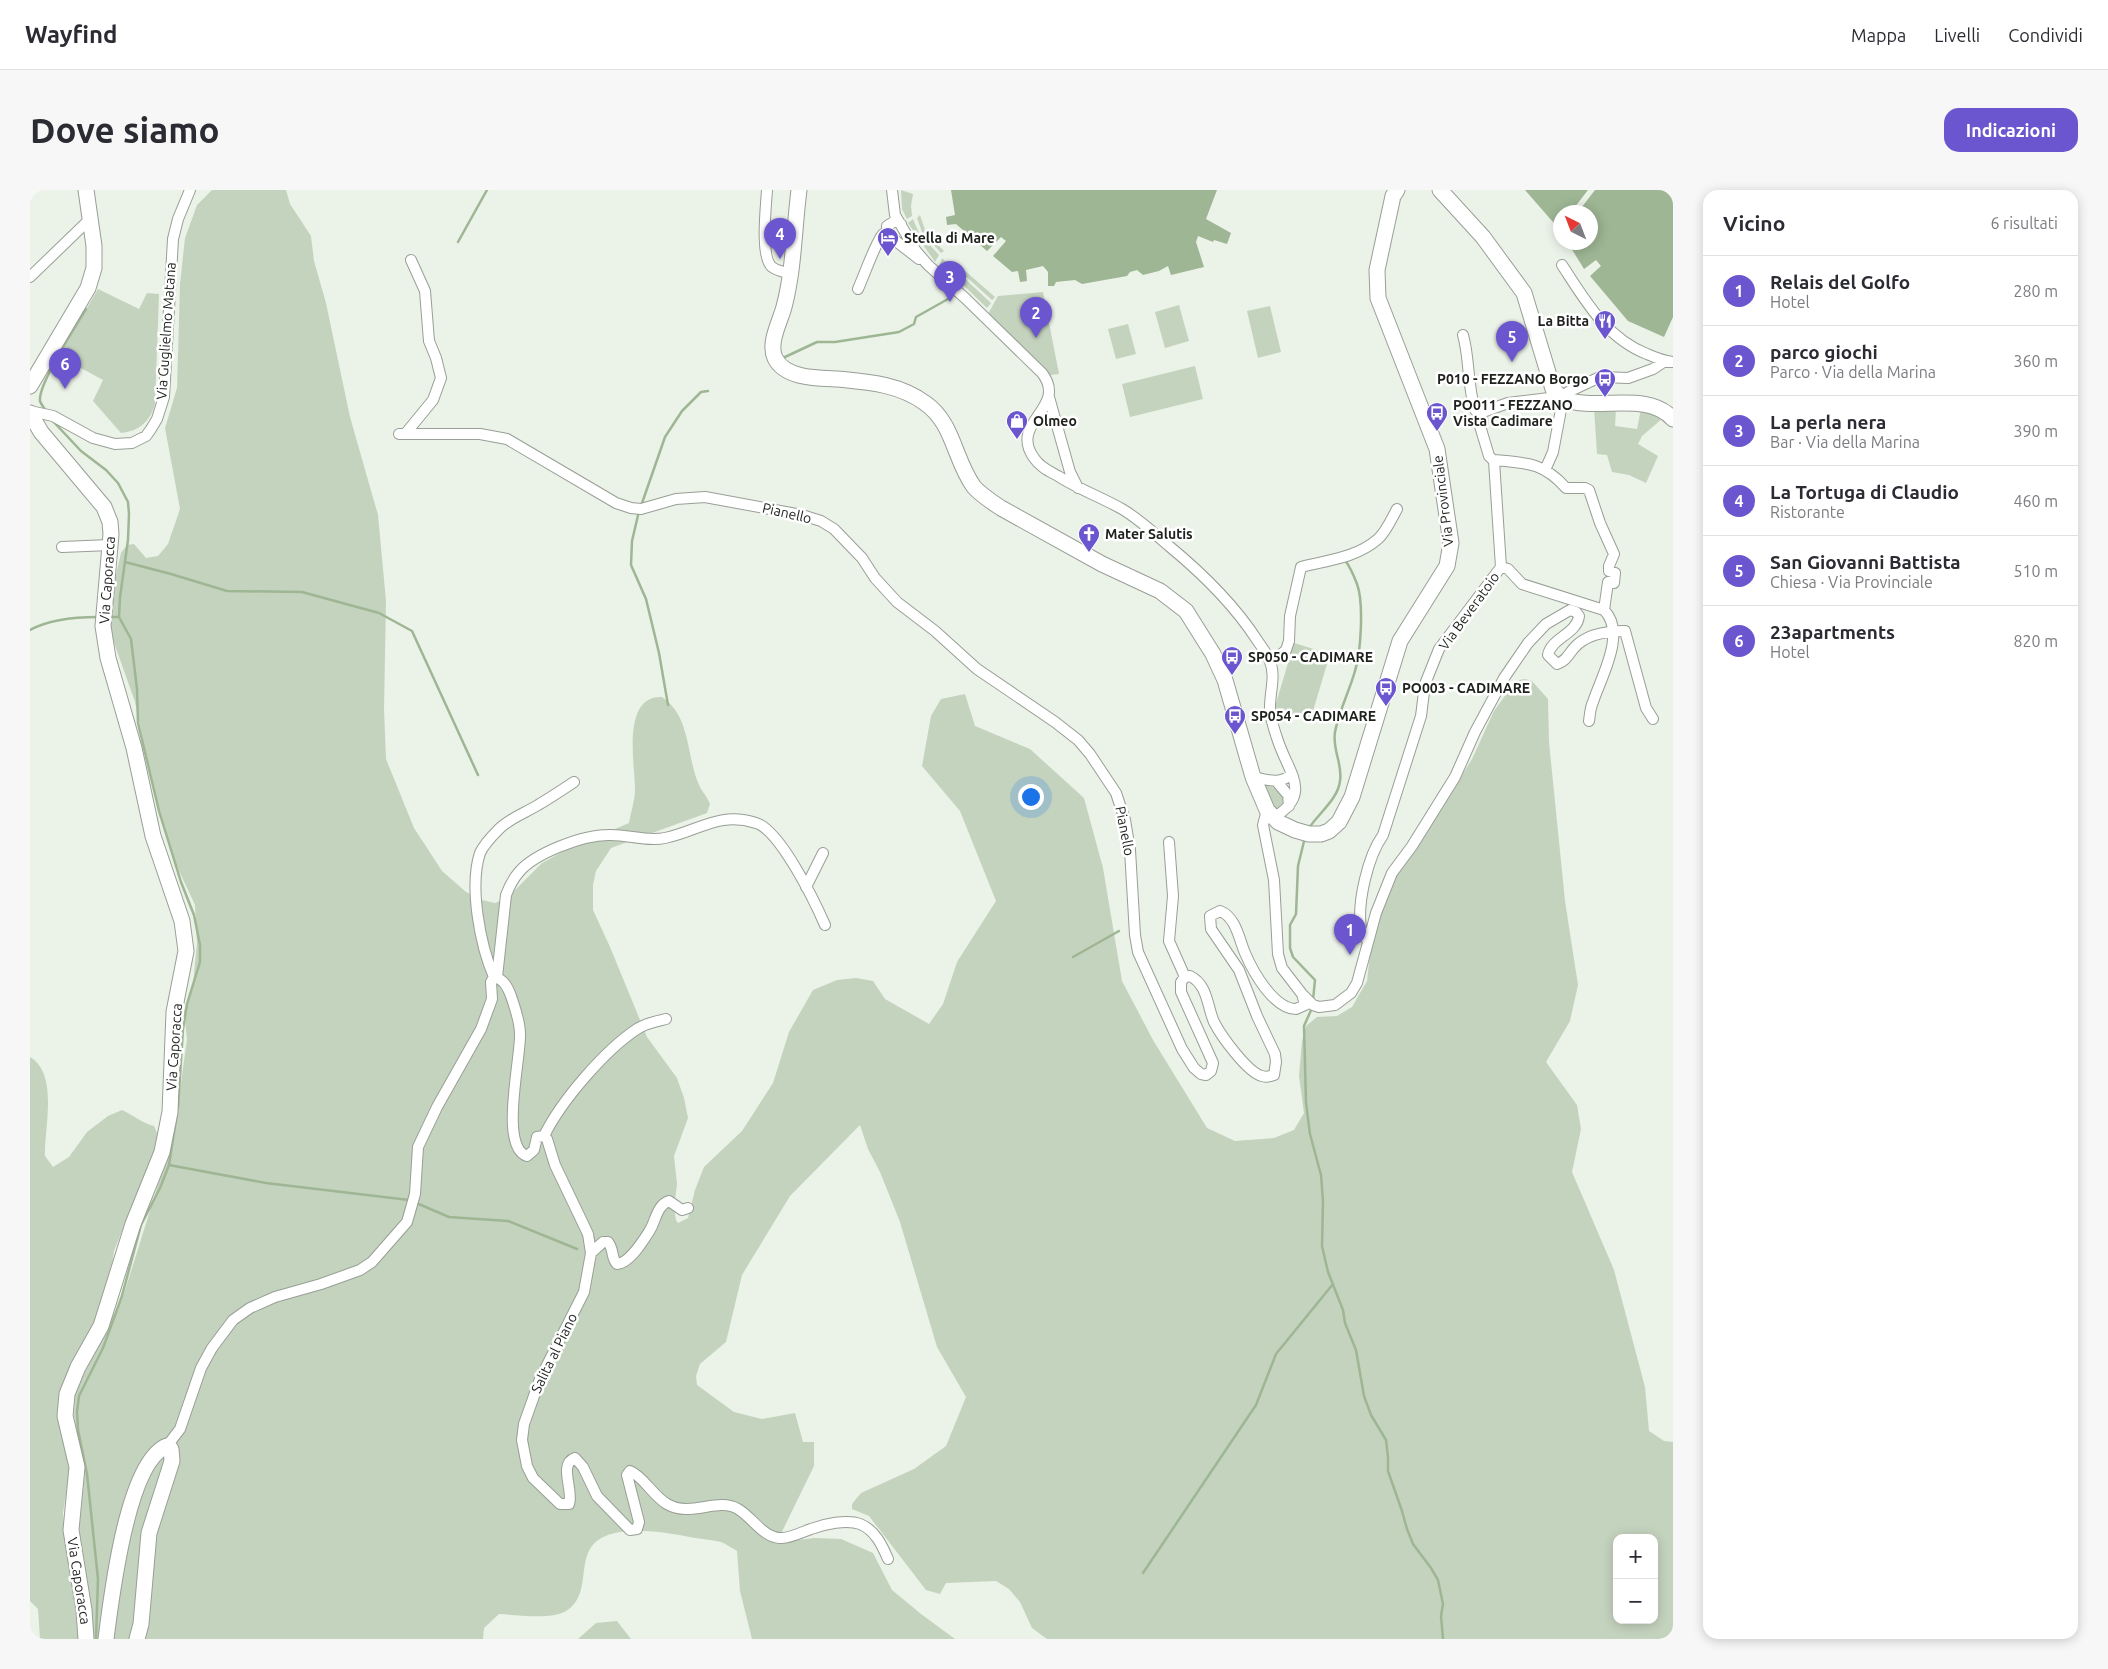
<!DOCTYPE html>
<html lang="it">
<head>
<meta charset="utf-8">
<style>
	:root { --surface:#fff; --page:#f7f7f7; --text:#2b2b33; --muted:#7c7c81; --line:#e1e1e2; --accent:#6b56cf }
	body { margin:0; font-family:Ubuntu,sans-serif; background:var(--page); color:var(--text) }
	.controls { position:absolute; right:15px; bottom:15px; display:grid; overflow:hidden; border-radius:10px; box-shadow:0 2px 12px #0003 }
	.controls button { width:45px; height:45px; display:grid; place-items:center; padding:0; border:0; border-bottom:1px solid var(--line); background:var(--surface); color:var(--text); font:25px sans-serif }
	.compass { position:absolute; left:1523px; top:15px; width:45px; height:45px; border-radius:50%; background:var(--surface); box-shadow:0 2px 12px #0003; rotate:318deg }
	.you { position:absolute; left:1000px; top:606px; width:18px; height:18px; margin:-12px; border:4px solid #fff; border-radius:50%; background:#1a73e8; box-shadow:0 0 0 8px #1a73e833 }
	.badge { display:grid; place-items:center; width:32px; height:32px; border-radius:50%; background:var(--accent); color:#fff; font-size:16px; font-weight:700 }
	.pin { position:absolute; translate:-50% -41px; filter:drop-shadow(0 1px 2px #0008) }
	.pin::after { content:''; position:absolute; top:26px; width:18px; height:15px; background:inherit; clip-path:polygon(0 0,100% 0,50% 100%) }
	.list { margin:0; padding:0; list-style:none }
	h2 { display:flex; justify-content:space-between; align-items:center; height:65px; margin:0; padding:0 20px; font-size:21px }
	h2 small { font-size:16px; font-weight:400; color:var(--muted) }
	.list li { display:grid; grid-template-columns:32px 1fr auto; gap:15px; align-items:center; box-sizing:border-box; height:70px; padding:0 20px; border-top:1px solid var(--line) }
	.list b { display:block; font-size:19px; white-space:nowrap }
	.list p { margin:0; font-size:16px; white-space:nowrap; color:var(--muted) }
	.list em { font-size:16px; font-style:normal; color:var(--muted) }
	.map { position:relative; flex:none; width:1643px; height:1449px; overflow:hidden; border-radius:15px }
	header { display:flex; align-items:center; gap:30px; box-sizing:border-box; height:70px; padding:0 25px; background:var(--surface); border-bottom:1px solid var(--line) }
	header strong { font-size:24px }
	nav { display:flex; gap:28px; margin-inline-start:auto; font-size:18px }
	.intro { display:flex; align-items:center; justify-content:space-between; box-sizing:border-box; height:120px; padding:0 30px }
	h1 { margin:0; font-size:35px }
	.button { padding:12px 22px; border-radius:15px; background:var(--accent); color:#fff; font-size:18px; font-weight:700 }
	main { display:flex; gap:30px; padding:0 30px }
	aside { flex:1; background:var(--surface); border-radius:15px; box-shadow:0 2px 12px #0003 }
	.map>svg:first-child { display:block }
	.green { fill:#c4d3be; fill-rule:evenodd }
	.water { fill:#9eb694 }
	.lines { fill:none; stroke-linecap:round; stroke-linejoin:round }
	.stream { stroke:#9eb694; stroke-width:2.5 }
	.street-casing { stroke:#989f96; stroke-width:12 }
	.secondary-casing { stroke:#989f96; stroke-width:17 }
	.street { stroke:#fff; stroke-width:10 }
	.secondary { stroke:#fff; stroke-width:15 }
	.labels { text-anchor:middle; stroke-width:5; stroke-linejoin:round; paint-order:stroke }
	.poi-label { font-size:14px; font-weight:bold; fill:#1e211d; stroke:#fff; text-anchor:start }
	.street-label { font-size:14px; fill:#1e211d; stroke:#fff }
</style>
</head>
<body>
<header>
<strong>Wayfind</strong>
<nav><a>Mappa</a><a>Livelli</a><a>Condividi</a></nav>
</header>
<div class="intro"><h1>Dove siamo</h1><a class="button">Indicazioni</a></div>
<main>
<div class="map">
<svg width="1643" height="1449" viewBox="0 0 1643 1449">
	<rect width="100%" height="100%" fill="#ebf2e8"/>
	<path class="green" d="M182,0H256L260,14L281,46L284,71L296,113L320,227L348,325L356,411L354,519L356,569L384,638L412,681L436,702L452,710L465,713L473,710L483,702L512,673L534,661L599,633C601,622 605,610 605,599C605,576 591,505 632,507C662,527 656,569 670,597C673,603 678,608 680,614L677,623L581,658L566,681L563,695V720L580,757L617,847L647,888L654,908L658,928L644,966L647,994L644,1018L646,1030L648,1033L658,1028L665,1000L674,977L712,941L743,893L759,842L783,800L807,790L826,788L843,791L855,809L899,834L913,814L927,772L966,711L930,621L892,576L901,526L911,509L935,504L945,536L1000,559L1054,608L1073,678L1092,791L1123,850L1177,938L1205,951L1244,948L1264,940L1274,923L1269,886L1272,851L1276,836L1287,827L1307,826L1322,817L1337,791L1340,764L1351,723L1365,688L1406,628L1442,569L1464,521L1482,496L1489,490L1495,489L1502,491L1518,509L1519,552L1535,711L1548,795L1540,831L1516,872L1547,915L1551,939L1542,982L1584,1080L1615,1197L1619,1241L1634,1251L1643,1252V1449H1017L1002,1438L990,1412L979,1399L966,1391L916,1393L910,1404L896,1400L839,1326L822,1319V1314L831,1303L884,1279L916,1256L936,1207L907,1157L870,1032L850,982L838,959L830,935L760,1006L712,1085L696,1152L670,1174L666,1186L667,1195L704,1222L732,1229L765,1223L773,1252H784V1276L747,1352L785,1348L811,1349L843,1363L862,1400L891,1424L925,1449H722L710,1401L707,1361C702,1358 696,1354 691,1352C683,1350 673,1349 665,1348C639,1343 577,1330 560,1359C549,1378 559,1407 536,1421C521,1430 487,1425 469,1424L454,1438L453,1449H62L49,1341L55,1281L44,1226L45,1203L77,1137L92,1110L144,944L157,849L154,822L163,794L167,753L165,715L144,670L126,611L105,512L81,444V416L84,393L91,363L97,355L104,354L116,368L128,366L138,354L150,319L135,238L147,198L150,94L155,48L167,15ZM1587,1348H1624V1430H1587Z
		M871,0L883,4L881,16L882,26L877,29L872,19Z
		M890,25L896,43L914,61L911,63L892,42L887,28Z
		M883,29L889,43L909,65L905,72L878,33Z
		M912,68L928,83L924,87L910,74Z
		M934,80L965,107L962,110L932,83Z
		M931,85L961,113L957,118L927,89Z
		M68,99L109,119L117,103L129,104L125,214C120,232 109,241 91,243L63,211L73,190L29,166Z
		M1013,102L1029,184L1020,185L958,124L968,106Z
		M1149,115L1159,151L1135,158L1125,122Z
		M1240,116L1251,162L1228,168L1217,121Z
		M1098,134L1106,164L1086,169L1078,139Z
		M1165,176L1173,209L1100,227L1092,194Z
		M1564,218L1586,219L1585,236L1607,239L1611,219L1633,228L1612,246L1608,254L1628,266L1616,293L1599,285L1582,282L1577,265L1567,264Z
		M1264,453L1300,464L1280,531L1244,520Z
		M1237,596L1249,599L1254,605V614L1249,619L1244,617L1234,597Z
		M0,867C29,884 14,938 15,966L23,977L39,967L57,942L78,926L92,920C103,925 112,933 124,936L128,945L122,967L84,1061L80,1089L65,1132L30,1219L29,1235L40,1278L33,1323L34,1342L52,1449H10L8,1419L0,1411Z
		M587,1431L601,1449H548L566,1433Z"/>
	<path class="water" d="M921,0H1187L1176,29L1201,43L1197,54L1184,50L1183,52L1168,46L1166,52L1174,77L1141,85L1138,76L1129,81L1113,85L1107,80L1100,82L1097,86L1052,94L1045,90L1026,92L1024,96H1018V82L1013,76L996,80L997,91L990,92L988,81L982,82L963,66L976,51L971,47L957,61L926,34L917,35L916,27L925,25Z
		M1495,0H1558L1541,22H1530L1529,39Z
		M1565,0H1643V127L1634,147L1598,131L1560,86L1571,76L1566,70L1554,79L1538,53L1560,52V22H1548Z"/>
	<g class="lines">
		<path class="stream" d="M428,52L457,0
			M755,167L787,152H805L869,142L884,134L886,127L918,109
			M16,221C14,218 11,214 10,211C8,194 46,136 56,119
			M20,228L51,261L76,280L88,293L98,312L99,324L98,350L90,407L89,427L101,449L107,499L108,533L129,621L151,692L164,725L170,755V772L157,814L153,839L148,918
			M611,316L635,247L652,221L671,202L678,201
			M609,321L602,351L601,375L616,409L629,463L638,515
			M95,372L141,384L197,401L272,402L349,423L382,441L448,585
			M78,427H89
			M0,440C20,429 46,427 68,427
			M1279,638C1289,623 1308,609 1310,591C1313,574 1302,560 1305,542C1309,521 1319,502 1325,481C1331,462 1334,413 1327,394C1324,386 1320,377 1315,370
			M1275,647L1268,676L1266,724L1260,735V758L1263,767L1285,790L1283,810
			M1043,767L1089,741
			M1282,818L1274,836L1276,913L1280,944L1291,985L1293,1011L1292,1056L1298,1082L1313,1120L1315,1133L1326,1160L1334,1206L1341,1225L1356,1250L1358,1267V1281L1372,1321L1377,1339L1383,1354L1401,1378L1408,1390L1413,1414L1411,1426L1413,1449
			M139,975L236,993L379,1010
			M384,1012L419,1027L478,1031L547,1059
			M1113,1383L1226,1215L1246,1164L1303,1094
			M66,1449L68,1389L57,1284L48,1240L47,1222L49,1206L73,1158L92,1106L111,1035L130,998L139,975L147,923"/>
		<g class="street-casing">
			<path id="street" d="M737,0C736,17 730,67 742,77C747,81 755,82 761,84
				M862,0L865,25L886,61L898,75L935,108L1012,183C1039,218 978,232 1004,268C1010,277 1019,281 1028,286C1048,299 1071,307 1092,319C1109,329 1124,343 1139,356C1173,384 1203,413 1227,450C1231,456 1236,462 1239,469C1247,486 1239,503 1240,521C1241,531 1245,542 1248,551C1259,584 1283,604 1243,628
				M871,34L865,31L857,36L858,45L889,69
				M1532,75C1555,110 1576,148 1617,164C1626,168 1634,171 1643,172
				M0,87L60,29
				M828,99C834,86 846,51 853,44L858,45
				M1019,207L1040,282L1048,298
				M1533,209L1538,202L1570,187L1598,188L1623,179L1635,171
				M0,221L23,226L63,248L85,254L102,253L116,246L121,239L127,229L134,207L143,49L148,29L160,0
				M1450,223L1478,213L1519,208L1528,210L1533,209
				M376,243L403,210L411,188L406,168L399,151L395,101L381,70
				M369,244H450L477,249L586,313L601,318L611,319L646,309L675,307L772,325L791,331L804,339L832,368L845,388L867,412L905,441L947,479L1025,532L1048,550L1060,564L1086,603L1095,630L1100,660L1105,745L1108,762L1152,859L1164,878L1171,884L1176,885L1181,881L1183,873L1151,802V792L1155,787L1160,786C1178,795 1177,816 1184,832C1191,846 1218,883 1232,886C1237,888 1240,886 1244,885L1246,872L1245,864L1227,826L1209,780L1181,739L1180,726L1190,721C1206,727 1209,749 1215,763C1223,782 1244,819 1266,819L1275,815L1272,804
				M1464,270C1496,273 1513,272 1536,298H1555L1559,300L1570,333L1584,364L1579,376V381L1585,383L1584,393L1578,392L1574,420
				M1515,280L1523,262L1533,209
				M32,357L80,355
				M1471,377L1478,379L1492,394L1574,420
				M1239,469L1248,467L1256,460L1259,451L1260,426L1271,377C1298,370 1326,368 1348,349C1356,342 1362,328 1367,319
				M1559,531C1560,525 1560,518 1563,512C1571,487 1597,443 1574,420
				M1223,587C1239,590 1249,595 1262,584
				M1247,592L1258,605L1259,616
				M1237,620L1233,635L1244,690L1248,764L1252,778L1272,804L1283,815L1289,817L1305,815L1321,803L1327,793L1346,723L1362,683L1382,656L1425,587L1445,542L1474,488L1498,453L1516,434L1540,420L1546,422L1549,426C1547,444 1521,448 1518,465L1527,474C1536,471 1538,465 1544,458C1556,444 1578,441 1595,441L1616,518L1623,529
				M1139,652L1143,706L1139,751L1155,787
				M776,697L793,663
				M1338,752C1336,747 1332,743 1331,738C1327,712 1338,666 1353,645L1391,526L1395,494L1409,459L1471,377L1464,271L1459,266L1450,236L1453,232L1450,223L1445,220C1437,194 1440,170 1433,145
				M464,787C474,789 478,798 481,806C485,818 490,831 490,844C491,868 469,957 497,966L504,960L507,947L514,946L517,949L525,975L558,1044L561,1063L554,1102L510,1189L494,1234L492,1250L497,1276L503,1288L530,1314H539C544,1301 528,1274 545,1268L553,1277L567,1306L600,1340L607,1339L609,1332L597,1285L600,1281C614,1287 622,1305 637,1314C661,1328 687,1307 708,1319C722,1327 734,1349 752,1348C761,1348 772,1342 781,1339C794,1334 817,1329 830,1334C845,1340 852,1355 858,1369
				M464,787C450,755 439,696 450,663C454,654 462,646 469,639C480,628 495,623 508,615C520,608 532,600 544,592
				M467,787L476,705C479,697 483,689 489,682C505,663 553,645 578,645C597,644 616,652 635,648C669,641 689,621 726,633C750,640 785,712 795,735
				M514,946C531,911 575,860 607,839C616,833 627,831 636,829
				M561,1063L573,1052H578C584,1059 581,1068 587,1074C600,1073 613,1051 620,1040C626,1030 627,1015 639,1011L652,1020L658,1018
				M137,1256L150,1239L171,1178L182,1158L203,1130L220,1118L245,1107L291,1094L330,1080L342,1072L377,1032L385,1004L388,957L407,917L451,839L462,809L461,792L464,787"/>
		</g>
		<g class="secondary-casing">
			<path id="secondary" d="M769,0C764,39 764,79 754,117C750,132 738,153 745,168C755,189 789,188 808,189C838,192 869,194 895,213C924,233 924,270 944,297C951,305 962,312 971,318L1072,374L1130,401L1156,421L1183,464L1195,490L1223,587L1237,620L1248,632L1265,640L1279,644H1291L1299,641L1309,632L1322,607L1370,451L1417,376L1421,353L1407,259L1348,108L1347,80L1363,6L1367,0
				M1410,0L1453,47L1494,103L1523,199C1526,202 1530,207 1534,209C1567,222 1617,200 1643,229
				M0,196L58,98L64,78V56L56,0
				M0,223L11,242L74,317L80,332L81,344L73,436L78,468L104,558L123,646L152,731L156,761L144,822L140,922L132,962L103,1034L71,1136L48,1177L37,1204L35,1226L47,1277L41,1340L54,1420L56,1449
				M76,1449C81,1410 97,1271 137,1256L141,1259L142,1271L119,1343L111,1434L107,1449"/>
		</g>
		<use href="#street" class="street"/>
		<use href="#secondary" class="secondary"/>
	</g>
	<defs>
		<g id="hotel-pin" transform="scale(1.125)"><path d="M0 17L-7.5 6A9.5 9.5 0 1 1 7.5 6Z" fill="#6b56cf" stroke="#fff"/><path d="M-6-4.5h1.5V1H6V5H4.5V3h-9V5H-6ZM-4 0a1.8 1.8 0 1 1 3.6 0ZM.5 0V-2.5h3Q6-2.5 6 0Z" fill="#fff"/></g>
		<g id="restaurant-pin" transform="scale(1.125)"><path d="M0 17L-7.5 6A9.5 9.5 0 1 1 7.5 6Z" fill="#6b56cf" stroke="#fff"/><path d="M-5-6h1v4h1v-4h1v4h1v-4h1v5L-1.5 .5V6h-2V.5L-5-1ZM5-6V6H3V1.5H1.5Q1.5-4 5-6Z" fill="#fff"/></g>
		<g id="bus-pin" transform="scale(1.125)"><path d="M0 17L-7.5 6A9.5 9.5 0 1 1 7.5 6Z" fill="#6b56cf" stroke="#fff"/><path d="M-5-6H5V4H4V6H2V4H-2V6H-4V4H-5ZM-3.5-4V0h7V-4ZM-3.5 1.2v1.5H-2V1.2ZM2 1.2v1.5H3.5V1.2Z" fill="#fff"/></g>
		<g id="shop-pin" transform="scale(1.125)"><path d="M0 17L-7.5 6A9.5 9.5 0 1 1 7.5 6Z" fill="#6b56cf" stroke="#fff"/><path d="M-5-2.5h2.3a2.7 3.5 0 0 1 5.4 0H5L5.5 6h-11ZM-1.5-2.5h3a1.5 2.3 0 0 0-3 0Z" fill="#fff"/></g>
		<g id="church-pin" transform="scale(1.125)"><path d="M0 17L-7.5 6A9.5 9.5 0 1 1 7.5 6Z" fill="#6b56cf" stroke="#fff"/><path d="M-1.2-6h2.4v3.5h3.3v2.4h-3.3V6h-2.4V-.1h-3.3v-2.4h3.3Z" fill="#fff"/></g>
	</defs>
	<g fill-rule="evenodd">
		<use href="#hotel-pin" x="858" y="48"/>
		<use href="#restaurant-pin" x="1575" y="131"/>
		<use href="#bus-pin" x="1575" y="189"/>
		<use href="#bus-pin" x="1407" y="223"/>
		<use href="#shop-pin" x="987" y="231"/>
		<use href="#church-pin" x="1059" y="344"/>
		<use href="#bus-pin" x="1202" y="467"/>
		<use href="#bus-pin" x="1356" y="498"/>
		<use href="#bus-pin" x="1205" y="526"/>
	</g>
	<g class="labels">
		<g class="poi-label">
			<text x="874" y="53">Stella di Mare</text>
			<text x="1559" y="136" text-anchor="end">La Bitta</text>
			<text x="1559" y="194" text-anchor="end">P010 - FEZZANO Borgo</text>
			<text x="1423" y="220">PO011 - FEZZANO<tspan x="1423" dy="16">Vista Cadimare</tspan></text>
			<text x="1003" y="236">Olmeo</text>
			<text x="1075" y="349">Mater Salutis</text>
			<text x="1218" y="472">SP050 - CADIMARE</text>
			<text x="1372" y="503">PO003 - CADIMARE</text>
			<text x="1221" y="531">SP054 - CADIMARE</text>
		</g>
		<g class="street-label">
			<text transform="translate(136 141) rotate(-86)" y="5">Via Guglielmo Matana</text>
			<text transform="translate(1413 311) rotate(-97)" y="5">Via Provinciale</text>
			<text transform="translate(757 323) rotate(13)" y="5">Pianello</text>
			<text transform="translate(77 390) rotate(-86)" y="5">Via Caporacca</text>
			<text transform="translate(1439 421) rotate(-54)" y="5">Via Beveratoio</text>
			<text transform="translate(1095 641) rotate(79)" y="5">Pianello</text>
			<text transform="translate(144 857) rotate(-86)" y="5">Via Caporacca</text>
			<text transform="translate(524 1163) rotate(-64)" y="5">Salita al Piano</text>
			<text transform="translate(49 1391) rotate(81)" y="5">Via Caporacca</text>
		</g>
	</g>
</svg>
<div class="controls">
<button>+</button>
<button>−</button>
</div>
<svg class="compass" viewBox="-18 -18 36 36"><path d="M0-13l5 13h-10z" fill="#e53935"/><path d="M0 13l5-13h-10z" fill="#7c7c81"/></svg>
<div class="you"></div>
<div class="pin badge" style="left:1320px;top:765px">1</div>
<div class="pin badge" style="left:1006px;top:148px">2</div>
<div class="pin badge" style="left:920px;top:112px">3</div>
<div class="pin badge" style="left:750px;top:69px">4</div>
<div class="pin badge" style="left:1482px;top:172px">5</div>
<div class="pin badge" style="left:35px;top:199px">6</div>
</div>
<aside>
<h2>Vicino<small>6 risultati</small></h2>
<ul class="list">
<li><span class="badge">1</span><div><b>Relais del Golfo</b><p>Hotel</p></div><em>280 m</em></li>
<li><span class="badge">2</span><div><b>parco giochi</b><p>Parco · Via della Marina</p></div><em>360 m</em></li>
<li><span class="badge">3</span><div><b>La perla nera</b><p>Bar · Via della Marina</p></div><em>390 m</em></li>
<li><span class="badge">4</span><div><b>La Tortuga di Claudio</b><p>Ristorante</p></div><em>460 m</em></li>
<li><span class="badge">5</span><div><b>San Giovanni Battista</b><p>Chiesa · Via Provinciale</p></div><em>510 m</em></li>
<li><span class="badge">6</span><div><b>23apartments</b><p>Hotel</p></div><em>820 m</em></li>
</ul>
</aside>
</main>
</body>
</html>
